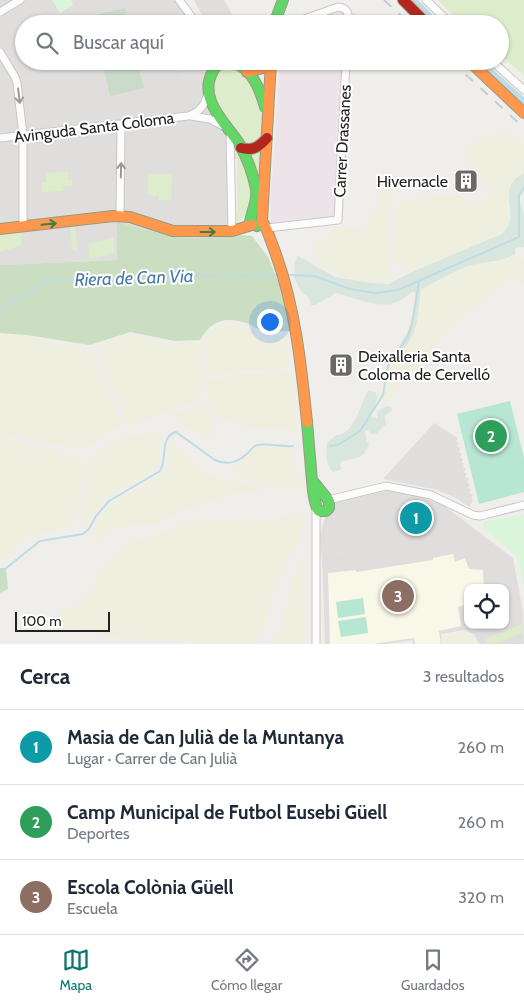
<!DOCTYPE html>
<html lang="es">
<head>
<meta charset="utf-8">
<style>
	:root { --surface:#fff; --page:#f6f6f7; --text:#1f2937; --muted:#747a83; --line:#e0e1e3; --accent:#0f766e }
	body { margin:0; font-family:Cabin,sans-serif; background:var(--page); color:var(--text) }
	.controls { position:absolute; right:15px; bottom:15px; display:grid; overflow:hidden; border-radius:10px; box-shadow:0 1px 4px #0004 }
	.controls button { width:45px; height:45px; display:grid; place-items:center; padding:0; border:0; border-bottom:1px solid var(--line); background:var(--surface); color:var(--text); font:25px sans-serif }
	.scale { position:absolute; left:15px; bottom:12px; width:95px; box-sizing:border-box; padding-left:5px; border:2px solid #222; border-top:0; font-size:14px; line-height:18px; white-space:nowrap; color:#222; -webkit-text-stroke:4px #fff; paint-order:stroke }
	.you { position:absolute; left:269px; top:321px; width:18px; height:18px; margin:-12px; border:4px solid #fff; border-radius:50%; background:#1a73e8; box-shadow:0 0 0 8px #1a73e833 }
	.badge { display:grid; place-items:center; width:32px; height:32px; border-radius:50%; background:var(--accent); color:#fff; font-size:16px; font-weight:700 }
	.pin { position:absolute; translate:-50% -50%; border:2px solid #fff; box-shadow:0 1px 5px #0006 }
	.list { margin:0; padding:0; list-style:none }
	h2 { display:flex; justify-content:space-between; align-items:center; height:65px; margin:0; padding:0 20px; font-size:21px }
	h2 small { font-size:16px; font-weight:400; color:var(--muted) }
	.list li { display:grid; grid-template-columns:32px 1fr auto; gap:15px; align-items:center; box-sizing:border-box; height:75px; padding:0 20px; border-top:1px solid var(--line) }
	.list b { display:block; font-size:19px; white-space:nowrap }
	.list p { margin:0; font-size:16px; white-space:nowrap; color:var(--muted) }
	.list em { font-size:16px; font-style:normal; color:var(--muted) }
	.icon { flex:none; width:28px; height:28px; fill:none; stroke:currentColor; stroke-width:2; stroke-linecap:round; stroke-linejoin:round }
	.map { position:relative; flex:none; width:524px; height:644px; overflow:hidden }
	.search { position:absolute; background:var(--surface); box-shadow:0 1px 4px #0004; left:15px; right:15px; top:15px; height:55px; display:flex; align-items:center; gap:12px; box-sizing:border-box; padding:0 18px; border-radius:28px; color:var(--muted); font-size:19px }
	.sheet { height:290px; background:var(--surface) }
	nav { display:flex; justify-content:space-around; align-items:center; box-sizing:border-box; height:70px; border-top:1px solid var(--line); background:var(--surface); font-size:14px; color:var(--muted) }
	nav a { display:grid; justify-items:center; gap:2px }
	nav .on { color:var(--accent) }
	.map>svg:first-child { display:block }
	.residential { fill:#dfdedc; fill-rule:evenodd }
	.industrial { fill:#ede4e9 }
	.education { fill:#f8f7e8 }
	.farmland { fill:#efefdf }
	.grass { fill:#ddeccb }
	.forest { fill:#cbdec1 }
	.wetland { fill:#d9e6de }
	.cemetery { fill:#cadbca }
	.park { fill:#daf5da }
	.pitch { fill:#b7e6d2 }
	.parking { fill:#e0dfde }
	.lines { fill:none; stroke-linecap:round; stroke-linejoin:round }
	.stream { stroke:#bfdbe3; stroke-width:2 }
	.canal { stroke:#bfdbe3; stroke-width:7 }
	.street-casing { stroke:#c9c8c7; stroke-width:9 }
	.fast-casing { stroke:#999a82; stroke-width:12 }
	.slow-casing { stroke:#999a82; stroke-width:12 }
	.jam-casing { stroke:#999a82; stroke-width:12 }
	.street { stroke:#fdfcfc; stroke-width:7 }
	.fast { stroke:#63d668; stroke-width:10 }
	.slow { stroke:#ff974d; stroke-width:10 }
	.jam { stroke:#b3261e; stroke-width:10 }
	.rail { stroke:#ccc; stroke-width:2; stroke-dasharray:10 10; stroke-linecap:butt }
	.oneway { stroke:#9a9a9a }
	.oneway2 { stroke:#427c45 }
	.labels { text-anchor:middle; stroke-width:4; stroke-linejoin:round; paint-order:stroke }
	.street-label { font-size:16px; fill:#222; stroke:#fff }
	.poi-label { font-size:16px; fill:#222; stroke:#fff; text-anchor:end }
	.water-label { font-size:18px; font-style:italic; fill:#4a7aab; stroke:#fff }
</style>
</head>
<body>
<div class="map">
<svg width="524" height="644" viewBox="0 0 524 644">
	<rect width="100%" height="100%" fill="#f0eeeb"/>
	<path class="residential" d="M0,0H180L192,24H24V61H205L206,79L228,133L231,236L215,238H189L155,232L117,222V260L0,265Z
		M378,489H391L439,502L513,558L523,612L524,644H479L474,634L464,630L441,634L442,644H413L412,640L387,644H325L323,578L320,536L327,511L335,501ZM468,588H505V625H468Z"/>
	<path class="industrial" d="M341,6L346,13L345,24H297Z
		M280,61H343L335,217L269,224Z"/>
	<path class="education" d="M453,554L455,562L465,558L469,569L483,570L484,588H468V604L458,607L461,626L439,631L441,644H415L414,638L373,644H330L328,573L356,570V572L433,560V558Z"/>
	<path class="farmland" d="M498,134H509L515,136L524,144V173L517,177L508,196L511,211L508,228L502,234L414,271L394,261L392,254L396,210L400,202L408,199L462,195L474,207L491,195L463,153L470,145L484,137Z
		M396,173L387,230L390,274L386,282L337,275L315,264V243L331,242V231L335,228L367,230L368,219Z
		M515,254L524,260V285L514,278L509,279L478,305L453,323L442,336L418,370L395,391L386,403L377,400L376,393L385,383L392,365L414,335L417,326L421,289L475,264L495,262L508,258Z
		M234,323L248,327L258,333L264,334H288L289,358L286,366L282,369L243,371L209,376L203,340L204,336L208,331L218,326Z
		M0,334H14L35,338L62,345H77L90,354L96,359L100,367L121,425L120,427L106,433L93,445L83,448L42,443L0,434Z
		M129,334L168,344L199,342L203,379L202,393L197,400L127,427L99,350L102,344Z
		M292,371L298,430L250,428L219,418L211,411L206,381L243,374Z
		M203,404L207,407L212,428V438L211,442L172,418L178,413Z
		M148,433H157L162,436L161,459L157,469L107,497L85,526L81,525L87,464L90,458L112,441Z
		M0,437L27,444V454H35V446L58,449L59,457H78V462L83,464L79,503L73,524L68,527L24,538L0,564Z
		M169,440L187,455L198,467L205,473L221,479L239,481L262,489L264,492L236,493L188,508L157,523L121,527L108,531L99,540L93,530L99,517L110,502L143,486L164,471L167,464V441Z
		M277,446L285,447L289,449L303,488H271L262,483L244,478L235,473V464L247,457L257,447Z
		M296,513L302,520L303,526L301,534L297,545L282,571L272,595L262,633L256,640L242,644H221L177,640L124,639L83,631L72,629L55,631L52,628L51,624L60,612L79,604L84,599L91,586L111,559L120,549L131,542L155,535L191,521L224,519L266,521L281,518L287,514Z
		M303,558L304,559L306,599L305,644H269L281,628L294,578Z
		M464,631L472,636L476,644H444L443,637Z"/>
	<path class="grass" d="M437,0H524V75L500,55V24H464Z
		M228,66C260,79 266,110 261,140L252,147C250,146 247,145 245,144C240,141 236,133 232,128C221,113 195,73 228,66Z
		M232,144L239,152L254,194L248,214L237,222L234,220L233,212H237V159H232Z
		M262,152L260,175H257L249,154Z
		M61,172H68V180H72L73,186H63L64,191L42,192L41,182H46L45,173Z
		M148,174H172L171,200H159V196L148,195Z
		M75,227L78,251L72,249L70,228Z
		M21,232L22,245L0,252V233Z
		M114,238V254L89,259L88,243Z
		M522,624L523,632C512,637 499,644 487,644L485,639Z"/>
	<path class="forest" d="M117,222C141,228 165,236 190,238C211,239 232,233 252,236L268,257L283,293L291,331C282,331 272,332 263,331C258,330 254,326 249,324C226,316 212,319 200,340L175,341L130,332L90,345L27,335L0,333V265L117,260Z
		M0,568H6L8,589L0,593Z"/>
	<path class="wetland" d="M524,173V189L519,199L524,215V247L515,248V254C498,264 488,260 472,265C455,270 438,281 421,289C417,318 420,329 401,353L397,350C408,334 418,312 415,293L412,292C406,297 399,302 391,304C376,307 350,297 336,293L315,305H311L308,297L301,291L294,278L295,263L298,256L335,277L372,283L389,284L414,271L502,234C524,212 492,191 524,173Z
		M368,391L375,392C381,401 370,408 372,417L377,418L378,411L387,406L391,407L392,410L385,416L386,424L377,433L371,435L368,430L365,431L366,439L369,445C362,461 354,457 341,462L340,465L342,468L340,470L333,472C325,465 326,453 327,443L336,435C355,435 360,404 368,391Z"/>
	<path class="cemetery" d="M125,8L128,24H93L91,16Z
		M102,61H137L144,88L110,96Z"/>
	<path class="park" d="M52,0H71L73,5L60,13Z
		M524,514V592C521,554 514,553 485,531L483,522Z"/>
	<path class="pitch" d="M510,401L524,458V492L479,504L457,414Z
		M363,598L365,614L338,618L336,602Z
		M366,617L368,633L341,637L338,621Z"/>
	<path class="parking" d="M194,0H224L234,18L226,24H207Z
		M180,61H200L202,78L182,79Z
		M54,62L77,64L83,105L94,120L30,127L25,76Z
		M434,423L458,438L456,441L459,443L457,446L460,448L459,452L462,454L460,457L463,459L461,462L464,464L463,467L466,469L464,472L467,474L465,477L469,479L467,482L470,485L468,488L471,490L469,493L473,495L471,498L473,500L470,507L454,497L437,490L383,479Z
		M334,509L339,510L345,525L337,527L341,540L347,538L349,550L347,555L335,558L329,543L336,540L334,536L325,539L326,527Z"/>
	<g class="lines">
		<path class="stream" d="M289,275L314,276L350,289L375,293L398,290L519,237V195L524,188
			M0,313L3,307L11,302L27,296L36,287L51,279L93,282L152,276L278,275
			M330,446L338,445L360,431L383,395L388,366L408,336L412,323L419,282
			M0,573L40,541L83,534L89,529L96,516L109,501L160,471C168,458 159,437 176,432L215,460C228,466 238,462 248,453C251,450 253,446 257,445C269,443 281,447 293,446"/>
		<path class="canal" d="M413,0L437,24
			M478,61L524,102"/>
		<g class="street-casing">
			<path id="street" d="M179,0L197,24
				M426,0L451,24
				M0,12L20,0
				M290,24L338,7C349,8 349,15 348,24
				M0,52L15,77L17,83L23,135V227
				M492,61L524,90
				M191,116L210,119L223,126
				M230,133L232,231
				M0,138L188,116C200,112 205,105 208,93
				M120,216L121,125
				M267,228L338,220L346,61
				M328,500L386,486L431,495L473,515L480,516L524,505
				M316,644V509"/>
		</g>
		<g class="fast-casing">
			<path id="fast" d="M274,24L283,0
				M262,221L257,226L250,222C252,209 258,203 256,189C253,174 247,158 240,145C226,123 197,99 213,71C216,64 221,63 229,63C250,63 260,89 265,107
				M307,422L311,469C312,480 313,504 319,511H326L329,508V501L312,480"/>
		</g>
		<g class="slow-casing">
			<path id="slow" d="M271,61L262,221C268,230 270,239 274,249C295,305 301,363 307,422
				M469,61L524,113
				M247,72L263,68L267,61
				M0,229L113,216L130,217L173,231H232L252,225"/>
		</g>
		<g class="jam-casing">
			<path id="jam" d="M403,0L427,24
				M241,148C253,151 259,147 267,138"/>
		</g>
		<use href="#street" class="street"/>
		<use href="#fast" class="fast"/>
		<use href="#slow" class="slow"/>
		<use href="#jam" class="jam"/>
		<path class="rail" d="M384,0L410,24
			M451,61L524,128"/>
	</g>
	<defs><path id="oneway-shaft" d="M-6 0H5M1.5-3L5.5 0L1.5 3" fill="none" stroke-width="1.6" stroke-linecap="round" stroke-linejoin="round" transform="scale(1.25)"/></defs>
	<g class="oneway">
		<use href="#oneway-shaft" transform="translate(19 96) rotate(83)"/>
		<use href="#oneway-shaft" transform="translate(121 170) rotate(-89)"/>
	</g>
	<g class="oneway2">
		<use href="#oneway-shaft" transform="translate(49 224) rotate(-6)"/>
		<use href="#oneway-shaft" transform="translate(208 232)"/>
	</g>
	<defs>
		<g id="building-square" transform="scale(1.25)"><rect x="-9" y="-9" width="18" height="18" rx="4" fill="#6a6968" stroke="#fff"/><path d="M-4-6H4V6H1V3H-1V6H-4ZM-2.5-4.3h1.7v1.8h-1.7ZM.8-4.3h1.7v1.8H.8ZM-2.5-1h1.7V.8h-1.7ZM.8-1h1.7V.8H.8Z" fill="#fff"/></g>
	</defs>
	<g fill-rule="evenodd">
		<use href="#building-square" x="466" y="181"/>
		<use href="#building-square" x="341" y="365"/>
	</g>
	<g class="labels">
		<g class="street-label">
			<text transform="translate(94 127) rotate(-7)" y="6">Avinguda Santa Coloma</text>
			<text transform="translate(342 141) rotate(-87)" y="6">Carrer Drassanes</text>
		</g>
		<g class="poi-label">
			<text x="448" y="187">Hivernacle</text>
			<text x="358" y="362" text-anchor="start">Deixalleria Santa<tspan x="358" dy="18">Coloma de Cervelló</tspan></text>
		</g>
		<g class="water-label">
			<text transform="translate(134 278) rotate(-2)" y="6">Riera de Can Via</text>
		</g>
	</g>
</svg>
<div class="controls">
<button><svg class="icon" aria-label="locate" viewBox="0 0 24 24"><circle cx="12" cy="12" r="6"/><path d="M12 2v4M12 18v4M2 12h4M18 12h4"/></svg></button>
</div>
<div class="scale">100 m</div>
<div class="you"></div>
<div class="pin badge" style="left:416px;top:518px;background:#0f9aa8">1</div>
<div class="pin badge" style="left:491px;top:436px;background:#2e9e5b">2</div>
<div class="pin badge" style="left:398px;top:596px;background:#8d6e63">3</div>
<div class="search"><svg class="icon" aria-label="search" viewBox="0 0 24 24"><circle cx="10" cy="10" r="6"/><path d="M15 15l6 6"/></svg>Buscar aquí</div>
</div>
<section class="sheet">
<h2>Cerca<small>3 resultados</small></h2>
<ul class="list">
<li><span class="badge" style="background:#0f9aa8">1</span><div><b>Masia de Can Julià de la Muntanya</b><p>Lugar · Carrer de Can Julià</p></div><em>260 m</em></li>
<li><span class="badge" style="background:#2e9e5b">2</span><div><b>Camp Municipal de Futbol Eusebi Güell</b><p>Deportes</p></div><em>260 m</em></li>
<li><span class="badge" style="background:#8d6e63">3</span><div><b>Escola Colònia Güell</b><p>Escuela</p></div><em>320 m</em></li>
</ul>
</section>
<nav>
<a class="on"><svg class="icon" aria-label="map" viewBox="0 0 24 24"><path d="M3 6l6-2 6 2 6-2v14l-6 2-6-2-6 2zM9 4v14M15 6v14"/></svg>Mapa</a>
<a><svg class="icon" aria-label="directions" viewBox="0 0 24 24"><path d="M12 3l9 9-9 9-9-9zM9 14v-3h6M13 9l2 2-2 2"/></svg>Cómo llegar</a>
<a><svg class="icon" aria-label="saved" viewBox="0 0 24 24"><path d="M7 4h10v16l-5-4-5 4z"/></svg>Guardados</a>
</nav>
</body>
</html>
